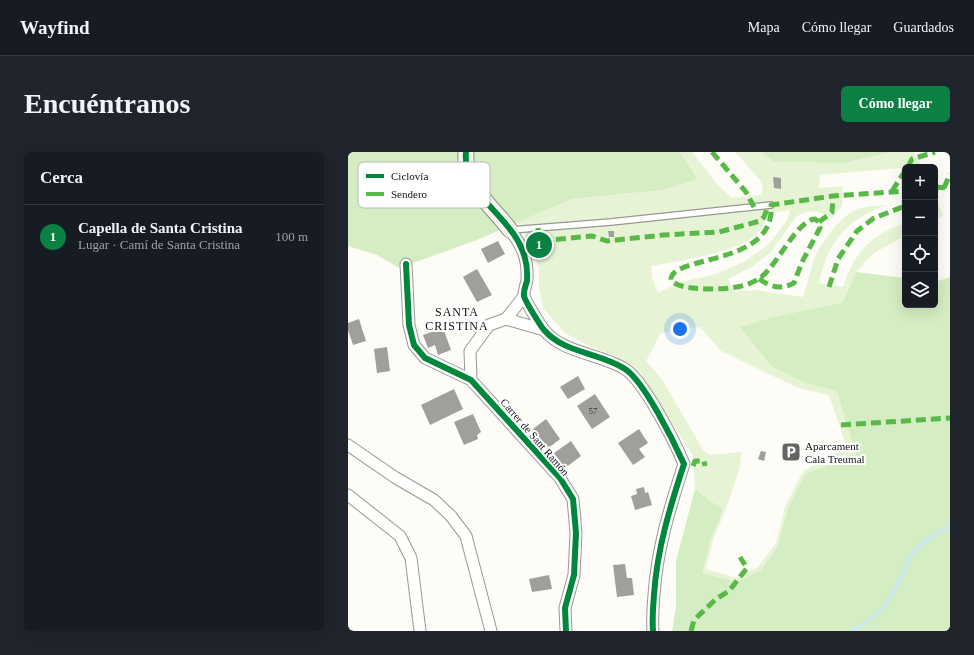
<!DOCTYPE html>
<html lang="es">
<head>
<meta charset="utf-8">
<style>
	:root { --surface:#171b24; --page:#20242c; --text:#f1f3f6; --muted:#9ea1a6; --line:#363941; --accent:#0b8043 }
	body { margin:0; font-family:Georgia,serif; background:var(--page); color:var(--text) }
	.controls { position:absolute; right:12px; top:12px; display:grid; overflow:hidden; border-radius:6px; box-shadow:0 4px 16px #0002 }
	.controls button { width:36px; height:36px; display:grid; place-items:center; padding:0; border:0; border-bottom:1px solid var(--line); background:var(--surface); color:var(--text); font:20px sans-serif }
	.you { position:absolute; left:332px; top:177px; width:14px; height:14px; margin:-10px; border:3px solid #fff; border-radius:50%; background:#1a73e8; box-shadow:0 0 0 6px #1a73e833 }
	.badge { display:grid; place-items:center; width:26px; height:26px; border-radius:50%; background:var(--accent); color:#fff; font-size:13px; font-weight:700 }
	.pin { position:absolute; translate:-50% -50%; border:2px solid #fff; box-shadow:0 1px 4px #0006 }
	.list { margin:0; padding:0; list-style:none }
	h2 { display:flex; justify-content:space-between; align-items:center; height:52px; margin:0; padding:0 16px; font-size:17px }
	h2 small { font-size:13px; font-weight:400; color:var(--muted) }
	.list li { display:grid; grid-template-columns:26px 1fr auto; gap:12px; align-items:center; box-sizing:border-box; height:64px; padding:0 16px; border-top:1px solid var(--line) }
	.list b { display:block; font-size:15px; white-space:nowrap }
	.list p { margin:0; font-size:13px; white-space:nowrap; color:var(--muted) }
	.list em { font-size:13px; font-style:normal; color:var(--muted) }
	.icon { flex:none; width:22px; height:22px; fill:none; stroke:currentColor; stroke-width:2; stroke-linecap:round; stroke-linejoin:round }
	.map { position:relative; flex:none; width:602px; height:479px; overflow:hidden; border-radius:6px }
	header { display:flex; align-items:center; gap:24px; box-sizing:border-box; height:56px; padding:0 20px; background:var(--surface); border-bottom:1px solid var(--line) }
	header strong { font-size:19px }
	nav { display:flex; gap:22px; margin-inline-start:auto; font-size:14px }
	.intro { display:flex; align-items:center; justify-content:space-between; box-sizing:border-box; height:96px; padding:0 24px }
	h1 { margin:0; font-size:28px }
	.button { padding:10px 18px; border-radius:6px; background:var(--accent); color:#fff; font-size:14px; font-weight:700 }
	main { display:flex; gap:24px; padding:0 24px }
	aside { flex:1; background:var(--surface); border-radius:6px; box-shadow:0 4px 16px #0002 }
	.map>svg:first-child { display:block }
	.green { fill:#e6f4d5; fill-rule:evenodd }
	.forest { fill:#d5edc2 }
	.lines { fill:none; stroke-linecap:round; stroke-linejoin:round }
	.stream { stroke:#cae7fa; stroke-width:3 }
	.building { fill:#a19f9c }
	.lane-casing { stroke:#979795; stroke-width:8 }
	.street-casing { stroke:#979795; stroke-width:13 }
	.secondary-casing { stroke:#8e8d8b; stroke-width:17 }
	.path { stroke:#b9b9b8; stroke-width:2; stroke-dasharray:4 2; stroke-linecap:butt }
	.lane { stroke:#fffffe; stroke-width:5.5 }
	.street { stroke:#fffffe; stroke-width:11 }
	.secondary { stroke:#f6f5eb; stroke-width:15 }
	.quiet { stroke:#58b947; stroke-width:5; stroke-dasharray:10 5; stroke-linecap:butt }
	.cycleway-casing { stroke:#fff; stroke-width:8 }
	.cycleway { stroke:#00873e; stroke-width:6 }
	.labels { text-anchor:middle; stroke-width:4; stroke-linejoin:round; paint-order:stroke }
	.number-label { font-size:9px; fill:#353434 }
	.street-label { font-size:11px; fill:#111; stroke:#fff }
	.poi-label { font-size:11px; fill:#111; stroke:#fff; text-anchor:start }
	.neighbourhood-label { font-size:12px; letter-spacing:1px; fill:#111; stroke:#fff }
	.key { fill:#fff; stroke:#b8b8b8; stroke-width:1 }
	.key-label { font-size:11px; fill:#111 }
</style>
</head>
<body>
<header>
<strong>Wayfind</strong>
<nav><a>Mapa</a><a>Cómo llegar</a><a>Guardados</a></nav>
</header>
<div class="intro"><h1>Encuéntranos</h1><a class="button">Cómo llegar</a></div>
<main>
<aside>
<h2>Cerca<small></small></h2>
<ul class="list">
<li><span class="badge">1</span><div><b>Capella de Santa Cristina</b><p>Lugar · Camí de Santa Cristina</p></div><em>100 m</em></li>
</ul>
</aside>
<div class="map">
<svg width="602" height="479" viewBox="0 0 602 479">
	<rect width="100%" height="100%" fill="#fdfcf7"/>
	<path class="green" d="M332,0H344L369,32L384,46L413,43L415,36L412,28L387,0H414L426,10L495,11L545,0H566L574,15H557V50L553,51V16L472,23L471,36L495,34L494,54L484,66C473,58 458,57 448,65L422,101L405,114L380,127L387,140L407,138L455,145C459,134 461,124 464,113C469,96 489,68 505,59C515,54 527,54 538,53C499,68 479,90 471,131L495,135C506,101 522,83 557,71V84L526,101L508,120L495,150L426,165L457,231L489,239L508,303L457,322L440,356L430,392L413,418L389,430L354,421L362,389L375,358L347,337L345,304L291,220L267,204L241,194L217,181L195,156L191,135V116L185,99L170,70L224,47L315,38L350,26ZM442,58L439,68L421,92L396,110L365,123L332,130L310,141L304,126L303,114C331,109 388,101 409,82C415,76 418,69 421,61ZM352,175L373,199L450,236L481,243L499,296L455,319L437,355L428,391L410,415L388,426L358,417L365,388L377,359L391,319L394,300L362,303L355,298L314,227L298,209L313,181Z
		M587,45L595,63L587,69Z"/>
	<path class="forest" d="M0,0H332L350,27L315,38L224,47L129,88L51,116L29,103L0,94Z
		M414,0H545L495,11L426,10Z
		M508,120L557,126V153H587V130L602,125V479H324L328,454V409L347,337L375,358L362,389L354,421L389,430L413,418L430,393L440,356L457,322L508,303L489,239L457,231L423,214L392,175L426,165L495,150Z"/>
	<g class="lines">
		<path class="stream" d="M503,479C526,469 541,452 551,429C555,420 559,410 565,401C574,389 589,381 602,374"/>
	</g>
	<path class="building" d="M425,25L433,26V37L426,36Z
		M260,79H266V85H261Z
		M150,89L157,102L140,111L133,97Z
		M129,117L144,143L129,150L115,125Z
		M11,167L18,189L5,193L0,178V171Z
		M95,176L103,198L90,203L87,193L80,196L75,183Z
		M39,195L42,219L29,221L26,197Z
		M230,224L237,237L220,247L212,235Z
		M106,237L115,257L82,273L73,253Z
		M247,242L262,265L244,277L229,254Z
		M125,262L133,280L129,283L130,287L116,293L106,270Z
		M198,267L212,287L199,297L185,277Z
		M291,277L300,291L291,297L297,305L285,313L270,291Z
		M223,289L233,304L217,316L206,301Z
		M413,299L418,300L416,309L410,307Z
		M296,335L297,341L300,340L304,353L287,358L283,344L289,342L288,337Z
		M277,412L279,426H284L286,443L269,445L265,413Z
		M201,423L204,437L184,440L181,427Z"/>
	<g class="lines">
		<g class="lane-casing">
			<path id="lane" d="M163,78L263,70L423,53"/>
		</g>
		<g class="street-casing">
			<path id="street" d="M162,78C175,95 180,107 179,128C178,133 176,139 176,143C177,149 192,173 196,178C216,202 251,201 277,217C296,229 327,290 336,312C322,355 309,397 306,443C305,455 304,467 305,479
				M58,112L61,173L66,193L77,206L123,228L212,326L225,347L228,381L226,423L217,456L218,479
				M158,167L196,178
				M123,228L122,199L141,173L158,167L176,144
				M0,293L48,326L86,348L103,364L118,384L143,479
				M0,343L52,384L63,406L72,479"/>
		</g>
		<g class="secondary-casing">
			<path id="secondary" d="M118,0C115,35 144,53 162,78"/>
		</g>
		<path class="path" d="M578,0L579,2"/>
		<use href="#lane" class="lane"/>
		<use href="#street" class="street"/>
		<use href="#secondary" class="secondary"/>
		<path class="quiet" d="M364,0L398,40L406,55
			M560,15L564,7L587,0
			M587,35L602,36
			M596,36L602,22
			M544,39L557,19
			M471,70L484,60L485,44
			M190,76L191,89L244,84L259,89L315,83L371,80L412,69L416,65L420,54
			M411,127C423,135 433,138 446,131L454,110L472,76L471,70L467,67C448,69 430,113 412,126C398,136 377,137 361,137C347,136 335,137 323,129C319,102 428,116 423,53L485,44L557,39
			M481,135L490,107L509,79L526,66L557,54
			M493,273L602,266
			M345,314L347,309H356L357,314
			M343,479L346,468L368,447L381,439L399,416L392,405"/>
		<g class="cycleway-casing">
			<path id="cycleway" d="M118,0C114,41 155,59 171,91C178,104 180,115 179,129C178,133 175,139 176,144C177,149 192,173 196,178C217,202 252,200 277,217C296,229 326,290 336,312C322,355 309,397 306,443C305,455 304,467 305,479
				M58,112L61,173L66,193L77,206L123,228L212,326L225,347L228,381L226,423L217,456L218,479"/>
		</g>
		<use href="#cycleway" class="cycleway"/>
	</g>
	<defs>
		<g id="parking-square" transform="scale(1)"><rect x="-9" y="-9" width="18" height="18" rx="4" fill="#646362" stroke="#fff"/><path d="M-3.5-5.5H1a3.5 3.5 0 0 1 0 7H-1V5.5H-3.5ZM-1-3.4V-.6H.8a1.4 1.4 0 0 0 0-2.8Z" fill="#fff"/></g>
	</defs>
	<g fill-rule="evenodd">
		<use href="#parking-square" x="443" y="300"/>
	</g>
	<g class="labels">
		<g class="number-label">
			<text x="245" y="262">57</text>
		</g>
		<g class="street-label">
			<text transform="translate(187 285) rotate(49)" y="4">Carrer de Sant Ramón</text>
		</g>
		<g class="poi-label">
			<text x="457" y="298">Aparcament<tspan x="457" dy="13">Cala Treumal</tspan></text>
		</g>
		<g class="neighbourhood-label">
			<text x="109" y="164">SANTA<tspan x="109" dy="14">CRISTINA</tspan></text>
		</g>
	</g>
	<rect x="10" y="10" width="132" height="46" rx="6" class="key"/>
	<rect x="18" y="22" width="18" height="4" fill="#00873e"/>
	<rect x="18" y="40" width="18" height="4" fill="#58b947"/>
	<g class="key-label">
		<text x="43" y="28">Ciclovía</text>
		<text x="43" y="46">Sendero</text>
	</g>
</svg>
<div class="controls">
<button>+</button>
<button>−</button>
<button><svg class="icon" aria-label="locate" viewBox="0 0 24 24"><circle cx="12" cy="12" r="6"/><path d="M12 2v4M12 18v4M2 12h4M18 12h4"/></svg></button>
<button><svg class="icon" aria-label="layers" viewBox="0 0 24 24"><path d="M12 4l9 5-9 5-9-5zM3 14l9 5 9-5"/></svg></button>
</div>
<div class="you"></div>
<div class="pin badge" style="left:191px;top:93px">1</div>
</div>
</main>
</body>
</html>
